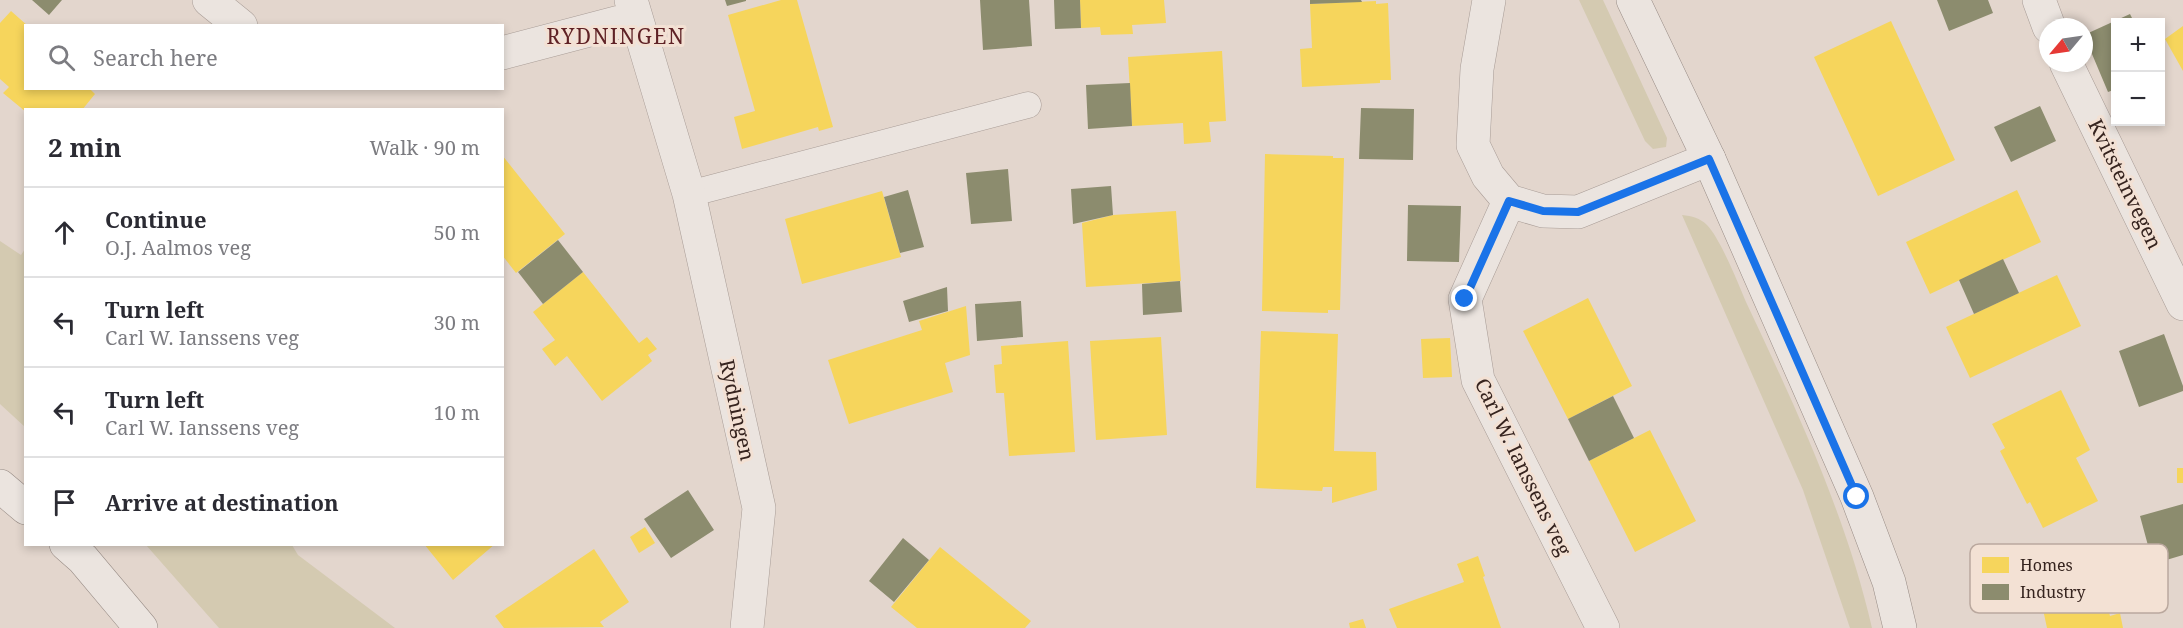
<!DOCTYPE html>
<html lang="en">
<head>
<meta charset="utf-8">
<style>
	:root { --surface:#fff; --page:#f2f2f3; --text:#2b2b33; --muted:#7c7c81; --line:#e1e1e2 }
	body { margin:0; font-family:"Noto Serif",serif; background:var(--page); color:var(--text) }
	.controls { position:absolute; right:18px; top:18px; display:grid; overflow:hidden; border-radius:0px; box-shadow:0 3px 9px #0003 }
	.controls button { width:54px; height:54px; display:grid; place-items:center; padding:0; border:0; border-bottom:2px solid var(--line); background:var(--surface); color:var(--text); font:30px sans-serif }
	.compass { position:absolute; left:2039px; top:18px; width:54px; height:54px; border-radius:50%; background:var(--surface); box-shadow:0 3px 9px #0003; rotate:241deg }
	.stop { position:absolute; width:18px; height:18px; margin:-14px; border:4px solid #1a73e8; border-radius:50%; background:#fff }
	.stop.end { background:#1a73e8; border-color:#fff; box-shadow:0 2px 6px #0008 }
	.list { margin:0; padding:0; list-style:none }
	h2 { display:flex; justify-content:space-between; align-items:center; height:78px; margin:0; padding:0 24px; font-size:26px }
	h2 small { font-size:20px; font-weight:400; color:var(--muted) }
	.list li { display:grid; grid-template-columns:39px 1fr auto; gap:18px; align-items:center; box-sizing:border-box; height:90px; padding:0 24px; border-top:2px solid var(--line) }
	.list b { display:block; font-size:22px; white-space:nowrap }
	.list p { margin:0; font-size:20px; white-space:nowrap; color:var(--muted) }
	.list em { font-size:20px; font-style:normal; color:var(--muted) }
	.icon { flex:none; width:33px; height:33px; fill:none; stroke:currentColor; stroke-width:2; stroke-linecap:round; stroke-linejoin:round }
	.map { position:relative; flex:none; width:2183px; height:628px; overflow:hidden }
	.search { position:absolute; background:var(--surface); box-shadow:0 3px 9px #0003; left:24px; top:24px; width:480px; height:66px; display:flex; align-items:center; gap:15px; box-sizing:border-box; padding:0 21px; border-radius:0px; color:var(--muted); font-size:22px }
	.panel { position:absolute; background:var(--surface); box-shadow:0 3px 9px #0003; left:24px; top:108px; width:480px; height:438px; border-radius:0px }
	.map>svg:first-child { display:block }
	.green { fill:#d4cab1 }
	.homes { fill:#f6d55c }
	.industry { fill:#8c8c6e }
	.lines { fill:none; stroke-linecap:round; stroke-linejoin:round }
	.lane-casing { stroke:#a89c96; stroke-width:27 }
	.street-casing { stroke:#a89c96; stroke-width:34 }
	.secondary-casing { stroke:#988c86; stroke-width:34 }
	.lane { stroke:#ebe4df; stroke-width:26 }
	.street { stroke:#ebe4df; stroke-width:33 }
	.secondary { stroke:#ebe4df; stroke-width:33 }
	.route { stroke:#1a73e8; stroke-width:8 }
	.labels { text-anchor:middle; stroke-width:6; stroke-linejoin:round; paint-order:stroke }
	.street-label { font-size:20px; fill:#36241f; stroke:#f3e1d4 }
	.neighbourhood-label { font-size:21px; letter-spacing:1.5px; fill:#5f2226; stroke:#f3e1d4 }
	.key { fill:#f3e1d4; stroke:#baa89e; stroke-width:1.5 }
	.key-label { font-size:16px; fill:#36241f }
</style>
</head>
<body>
<div class="map">
<svg width="2183" height="628" viewBox="0 0 2183 628">
	<rect width="100%" height="100%" fill="#e3d6cd"/>
	<path class="green" d="M1579,0H1603L1667,138L1666,147L1653,149L1645,141Z
		M1682,215C1692,216 1700,218 1707,225C1720,238 1738,283 1746,302C1795,406 1846,515 1872,628H1850L1803,490Z
		M0,241L21,255L25,249V427L0,404Z
		M146,545H292L298,555L395,628H219Z"/>
	<path class="homes" d="M781,0H797L833,127L819,131L818,127L742,149L734,117L755,111L728,15Z
		M1080,0H1164L1166,23L1132,25L1133,34L1101,35L1100,27L1081,28Z
		M1376,1V4L1388,3L1391,80H1380V83L1302,87L1300,49L1312,48L1310,4Z
		M11,11L28,26H26V88H89L95,94L82,110H26V112L3,93L9,87L0,79V23Z
		M1891,21L1955,160L1878,196L1814,57Z
		M2183,26V71L2165,39Z
		M1222,51L1226,121L1209,122L1211,142L1184,144L1183,123L1132,126L1128,57Z
		M1265,154L1333,156V158H1344L1340,310H1328V313L1262,311Z
		M502,155L565,234L516,273L502,255Z
		M2017,190L2041,242L1930,294L1906,242Z
		M882,191L901,257L802,284L785,219Z
		M1176,211L1181,281L1086,287L1082,223L1113,215Z
		M583,272L639,343L647,337L657,349L648,355L652,361L602,401L567,356L555,366L542,349L555,340L533,312Z
		M2057,275L2081,326L1970,378L1946,327Z
		M1588,298L1632,386L1568,419L1523,331Z
		M966,306L970,355L945,363L953,392L849,424L828,360L922,330L919,321Z
		M1261,331L1338,334L1334,451L1376,452L1377,490L1332,503V487H1323L1322,491L1256,488Z
		M1161,337L1167,435L1096,440L1090,341Z
		M1450,338L1452,377L1423,378L1421,339Z
		M1068,341L1075,452L1009,456L1004,393H996L994,365L1002,364L1001,346Z
		M2061,390L2090,450L2076,458L2098,501L2043,528L2030,502L2027,504L2000,451L2005,448L1992,424Z
		M1650,430L1696,521L1635,552L1589,461Z
		M2177,468H2183V483H2177Z
		M645,527L655,543L639,553L630,537Z
		M424,544H495L453,580Z
		M940,547L1031,621L1025,628H917L891,607Z
		M594,549L629,602L600,622L604,627L504,628L495,616Z
		M1478,556L1485,576L1483,577L1501,628H1397L1389,609L1464,582L1457,564Z
		M2109,556L2119,602L2107,604L2110,616L2120,613L2123,628H2047L2035,572Z
		M1363,619L1366,628H1350L1349,623Z"/>
	<path class="industry" d="M32,0H62L49,15Z
		M725,0H746V1L727,6Z
		M980,0H1029L1032,46L983,50Z
		M1054,0H1080L1081,28L1055,29Z
		M1310,0H1361L1362,2L1310,4Z
		M1937,0H1988L1993,13L1949,31Z
		M2130,14L2134,22H2116V89L2108,92L2084,35Z
		M1130,83L1132,126L1088,129L1086,85Z
		M2040,106L2056,141L2011,162L1994,127Z
		M1361,108L1414,109L1413,160L1359,159Z
		M1008,169L1012,221L971,224L966,173Z
		M1111,186L1113,215L1073,224L1071,189Z
		M908,190L924,247L900,253L884,197Z
		M1408,205L1461,206L1459,262L1407,261Z
		M558,240L583,272L543,304L518,272Z
		M2003,259L2019,293L1974,314L1959,280Z
		M1180,281L1182,312L1143,315L1142,284Z
		M947,287L948,311L909,322L903,301Z
		M1021,301L1023,337L977,341L975,304Z
		M2164,334L2183,386V391L2139,407L2119,351Z
		M1613,396L1634,438L1589,461L1568,419Z
		M688,490L714,530L671,558L644,519Z
		M2183,504V555L2153,564L2140,516Z
		M903,538L929,560L894,602L869,581Z"/>
	<g class="lines">
		<g class="lane-casing">
			<path id="lane" d="M689,194L1028,105"/>
		</g>
		<g class="street-casing">
			<path id="street" d="M209,0L241,26
				M631,0L689,194L759,508L747,628
				M1489,0L1477,69L1473,145L1488,176L1509,201L1543,211L1578,212L1709,159
				M2039,0L2049,27
				M502,53L635,18
				M2066,63L2183,304
				M1509,201L1465,299L1478,380L1603,628"/>
		</g>
		<g class="secondary-casing">
			<path id="secondary" d="M1633,0L1709,159L1857,497L1889,582L1900,628
				M0,486L26,508
				M66,544L83,559L141,628"/>
		</g>
		<use href="#lane" class="lane"/>
		<use href="#street" class="street"/>
		<use href="#secondary" class="secondary"/>
	</g>
	<g class="lines">
		<path class="route" d="M1465,299L1509,201L1543,211L1578,212L1709,159L1857,497"/>
	</g>
	<g class="labels">
		<g class="street-label">
			<text transform="translate(2125 184) rotate(64)" y="7">Kvitsteinvegen</text>
			<text transform="translate(737 410) rotate(78)" y="7">Rydningen</text>
			<text transform="translate(1523 467) rotate(64)" y="7">Carl W. Ianssens veg</text>
		</g>
		<g class="neighbourhood-label">
			<text x="616" y="44">RYDNINGEN</text>
		</g>
	</g>
	<rect x="1970" y="544" width="198" height="69" rx="9" class="key"/>
	<rect x="1982" y="557" width="27" height="16" fill="#f6d55c"/>
	<rect x="1982" y="584" width="27" height="16" fill="#8c8c6e"/>
	<g class="key-label">
		<text x="2020" y="571">Homes</text>
		<text x="2020" y="598">Industry</text>
	</g>
</svg>
<div class="controls">
<button>+</button>
<button>−</button>
</div>
<svg class="compass" viewBox="-18 -18 36 36"><path d="M0-13l5 13h-10z" fill="#e53935"/><path d="M0 13l5-13h-10z" fill="#7c7c81"/></svg>
<div class="stop" style="left:1857px;top:497px"></div>
<div class="stop end" style="left:1465px;top:299px"></div>
<div class="search"><svg class="icon" aria-label="search" viewBox="0 0 24 24"><circle cx="10" cy="10" r="6"/><path d="M15 15l6 6"/></svg>Search here</div>
<section class="panel">
<h2>2 min<small>Walk · 90 m</small></h2>
<ul class="list">
<li><svg class="icon" aria-label="ahead" viewBox="0 0 24 24"><path d="M12 20V5M6 11l6-6 6 6"/></svg><div><b>Continue</b><p>O.J. Aalmos veg</p></div><em>50 m</em></li>
<li><svg class="icon" aria-label="left" viewBox="0 0 24 24"><path d="M17 20v-9H6M10 6l-5 5 5 5"/></svg><div><b>Turn left</b><p>Carl W. Ianssens veg</p></div><em>30 m</em></li>
<li><svg class="icon" aria-label="left" viewBox="0 0 24 24"><path d="M17 20v-9H6M10 6l-5 5 5 5"/></svg><div><b>Turn left</b><p>Carl W. Ianssens veg</p></div><em>10 m</em></li>
<li><svg class="icon" aria-label="arrive" viewBox="0 0 24 24"><path d="M6 21V4h12l-3 4 3 4H6"/></svg><div><b>Arrive at destination</b></div></li>
</ul>
</section>
</div>
</body>
</html>
